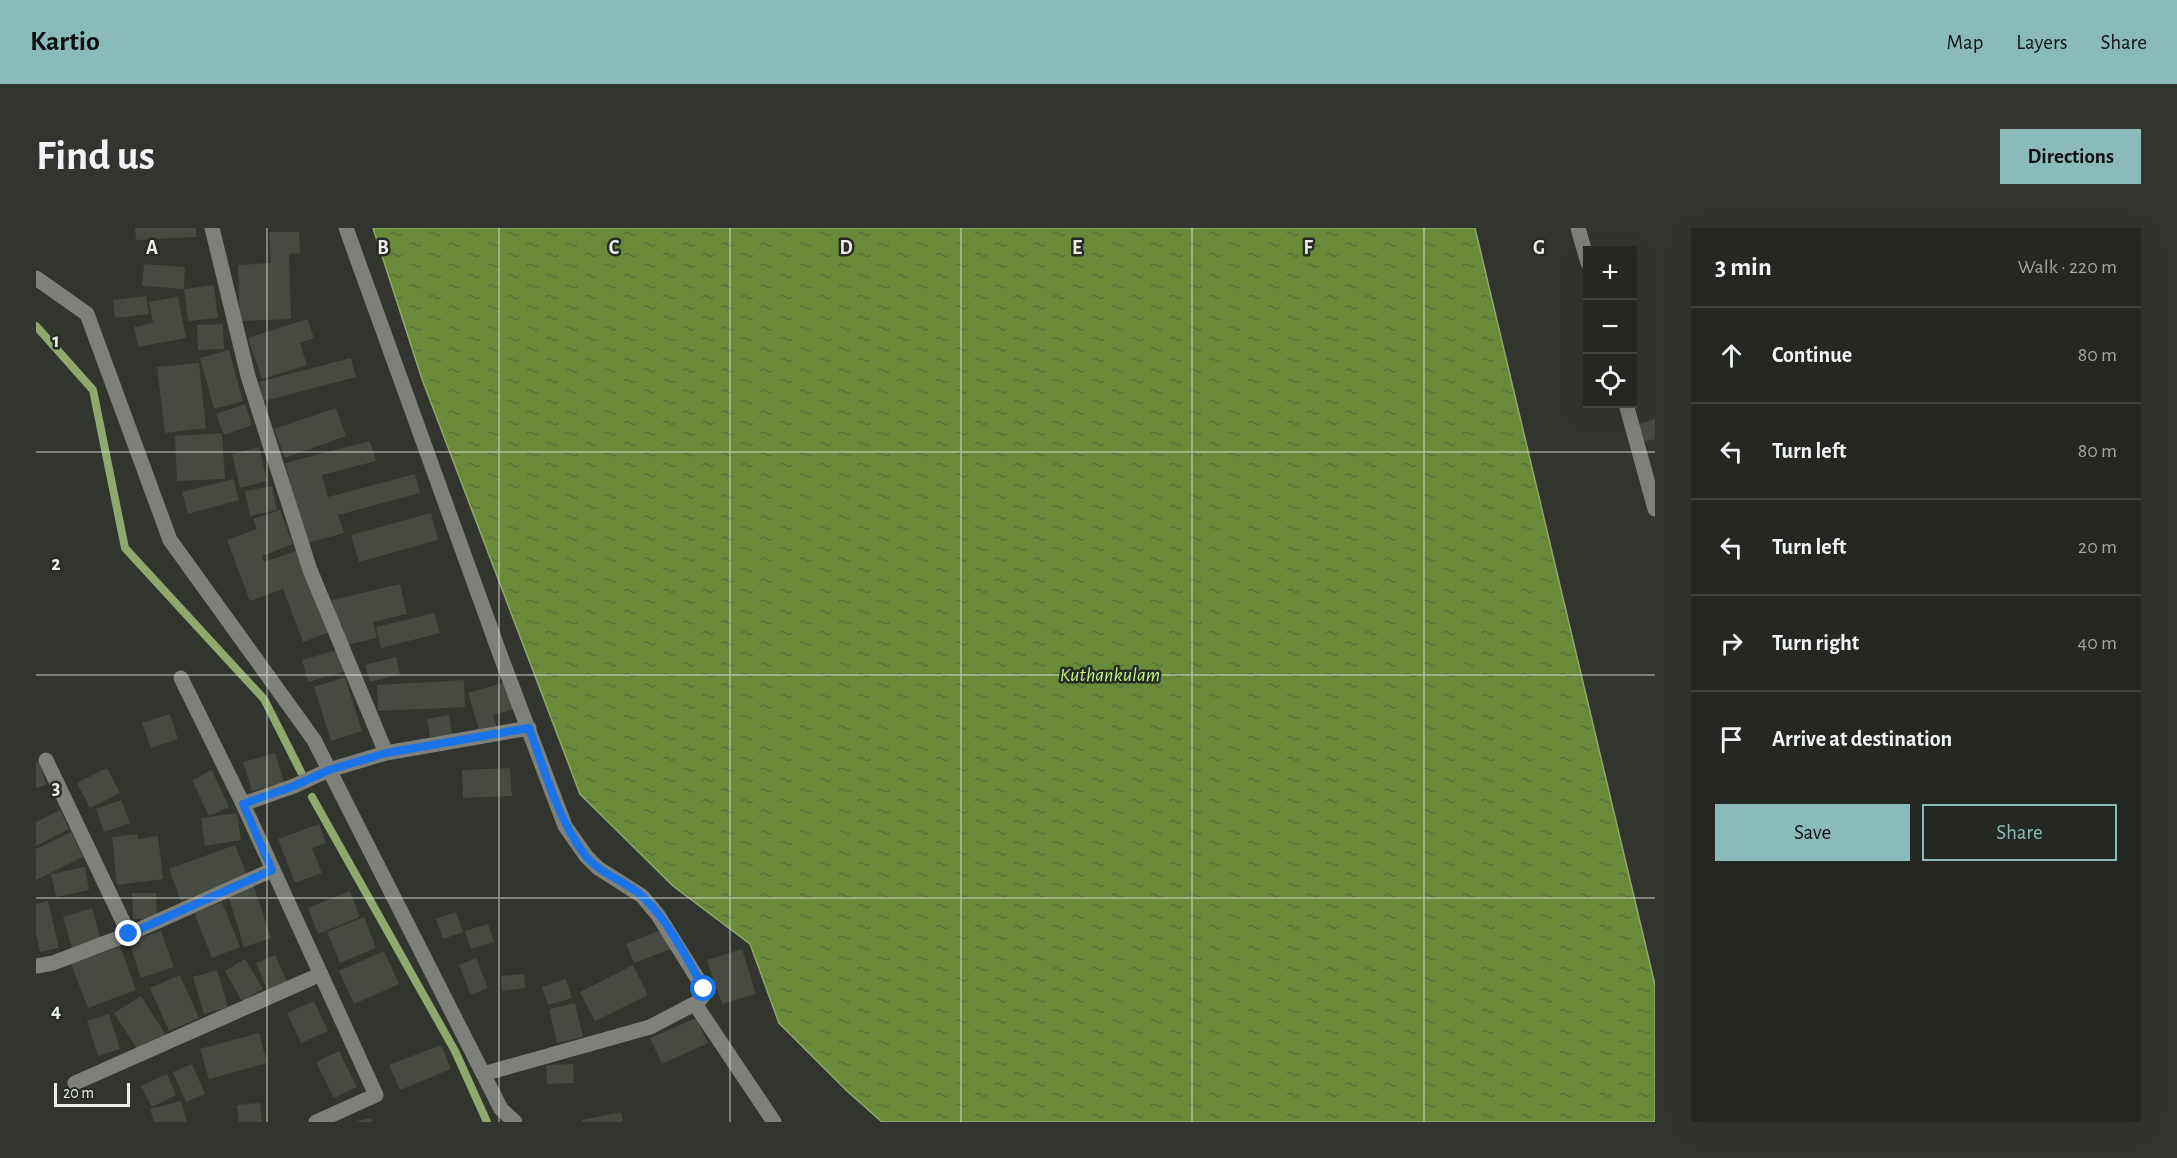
<!DOCTYPE html>
<html lang="en">
<head>
<meta charset="utf-8">
<style>
	:root { --surface:#252822; --page:#31342f; --text:#f1f3f6; --muted:#a3a6a5; --line:#424440; --accent:#8bbbb9 }
	body { margin:0; font-family:"Alegreya Sans",sans-serif; background:var(--page); color:var(--text) }
	.controls { position:absolute; right:18px; top:18px; display:grid; overflow:hidden; border-radius:0px; box-shadow:0 6px 24px #0002 }
	.controls button { width:54px; height:54px; display:grid; place-items:center; padding:0; border:0; border-bottom:2px solid var(--line); background:var(--surface); color:var(--text); font:30px sans-serif }
	.scale { position:absolute; left:18px; bottom:15px; width:76px; box-sizing:border-box; padding-left:6px; border:3px solid #ebeee9; border-top:0; font-size:16px; line-height:21px; white-space:nowrap; color:#ebeee9; -webkit-text-stroke:4px #272b23; paint-order:stroke }
	.stop { position:absolute; width:18px; height:18px; margin:-14px; border:4px solid #1a73e8; border-radius:50%; background:#fff }
	.stop.end { background:#1a73e8; border-color:#fff; box-shadow:0 2px 6px #0008 }
	.list { margin:0; padding:0; list-style:none }
	h2 { display:flex; justify-content:space-between; align-items:center; height:78px; margin:0; padding:0 24px; font-size:26px }
	h2 small { font-size:20px; font-weight:400; color:var(--muted) }
	.list li { display:grid; grid-template-columns:39px 1fr auto; gap:18px; align-items:center; box-sizing:border-box; height:96px; padding:0 24px; border-top:2px solid var(--line) }
	.list b { display:block; font-size:22px; white-space:nowrap }
	.list em { font-size:20px; font-style:normal; color:var(--muted) }
	.actions { display:flex; gap:12px; padding:18px 24px }
	.actions a { flex:1; padding:14px 0; border:2px solid var(--accent); border-radius:0px; text-align:center; font-size:21px; color:var(--accent) }
	.actions .main { background:var(--accent); color:#111 }
	.icon { flex:none; width:33px; height:33px; fill:none; stroke:currentColor; stroke-width:2; stroke-linecap:round; stroke-linejoin:round }
	.map { position:relative; flex:none; width:1619px; height:894px; overflow:hidden; border-radius:0px }
	header { display:flex; align-items:center; gap:36px; box-sizing:border-box; height:84px; padding:0 30px; background:var(--accent); color:#111 }
	header strong { font-size:28px }
	nav { display:flex; gap:33px; margin-inline-start:auto; font-size:21px }
	.intro { display:flex; align-items:center; justify-content:space-between; box-sizing:border-box; height:144px; padding:0 36px }
	h1 { margin:0; font-size:42px }
	.button { padding:15px 27px; border-radius:0px; background:var(--accent); color:#111; font-size:21px; font-weight:700 }
	main { display:flex; gap:36px; padding:0 36px }
	aside { flex:1; background:var(--surface); border-radius:0px; box-shadow:0 6px 24px #0002 }
	.map>svg:first-child { display:block }
	.water { fill:url(#water-ripples); stroke:#90a86e; stroke-width:1.5 }
	.lines { fill:none; stroke-linecap:round; stroke-linejoin:round }
	.stream { stroke:#90a86e; stroke-width:8 }
	.building { fill:#464a41 }
	.minor { stroke:#7e807b; stroke-width:15 }
	.route { stroke:#1a73e8; stroke-width:8 }
	.grid { fill:none; stroke:#ebeee9; stroke-width:1.5; stroke-opacity:0.55 }
	.labels { text-anchor:middle; stroke-width:5; stroke-linejoin:round; paint-order:stroke }
	.water-label { font-size:20px; font-style:italic; fill:#c5f487; stroke:#272b23 }
	.grid-label { font-size:20px; text-anchor:middle; font-weight:bold; fill:#ebeee9; stroke:#272b23; stroke-width:5; stroke-linejoin:round; paint-order:stroke }
</style>
</head>
<body>
<header>
<strong>Kartio</strong>
<nav><a>Map</a><a>Layers</a><a>Share</a></nav>
</header>
<div class="intro"><h1>Find us</h1><a class="button">Directions</a></div>
<main>
<div class="map">
<svg width="1619" height="894" viewBox="0 0 1619 894">
	<defs>
		<pattern id="water-ripples" width="26" height="14" patternUnits="userSpaceOnUse" patternTransform="scale(1.5)"><rect width="26" height="14" fill="#698a39"/><path d="M2 4q2-2 4 0t4 0M15 11q2-2 4 0t4 0" fill="none" stroke="#5b6f3e"/></pattern>
	</defs>
	<rect width="100%" height="100%" fill="#31352d"/>
	<path class="water" d="M337,0H1439L1619,757V894H846L811,863L743,795L714,716L637,658L544,566L386,151Z"/>
	<g class="lines">
		<path class="stream" d="M0,98L57,162L89,320L228,471L265,544
			M276,569L419,823L451,894"/>
	</g>
	<path class="building" d="M99,0H160V9L100,12Z
		M233,4H263L264,25L253,26L255,91L204,93L202,37L235,35Z
		M108,36L149,39L148,61L106,58Z
		M178,57L182,90L152,93L148,61Z
		M110,68L113,86L79,90L77,72Z
		M142,69L150,110L102,119L98,99L117,95L113,74Z
		M271,91L278,110L264,115L271,137L226,151L212,110Z
		M187,96L188,121L162,122L161,97Z
		M193,122L207,173L178,181L164,130Z
		M315,130L320,149L228,173L223,154Z
		M163,135L170,200L129,205L121,139Z
		M209,176L216,197L188,207L180,186Z
		M300,180L310,208L249,230L238,201Z
		M1619,191V211L1608,214L1603,196Z
		M186,205L189,251L141,253L139,208Z
		M334,213L340,233L286,247L292,269L379,246L384,265L302,287L308,305L271,315L249,235Z
		M223,219L231,253L204,260L196,226Z
		M197,251L203,272L152,286L146,264Z
		M236,258L241,282L214,288L209,263Z
		M244,282L257,316L226,328L228,334L263,322L294,404L267,414L247,361L214,373L191,312L221,301L217,291Z
		M395,285L402,312L323,334L315,307Z
		M364,356L371,386L337,394L341,410L311,417L306,396L302,397L296,372Z
		M398,385L404,405L345,420L340,399Z
		M304,421L310,443L272,454L266,432Z
		M360,429L364,446L334,454L329,437Z
		M309,449L326,503L295,513L278,459Z
		M428,452L429,479L342,483L341,457Z
		M469,454L478,481L457,487L461,500L444,505L432,465Z
		M134,486L142,511L115,520L106,495Z
		M413,487L416,506L394,509L391,491Z
		M239,525L248,554L216,563L207,534Z
		M4,534L10,557L0,560V535Z
		M71,540L84,565L54,580L41,555Z
		M474,540L476,568L427,570L426,542Z
		M176,542L193,579L173,588L156,552Z
		M85,572L94,595L68,604L60,581Z
		M24,582L33,601L0,618V594Z
		M201,585L205,612L169,618L165,590Z
		M283,596L290,615L276,620L286,645L259,655L242,611Z
		M35,604L47,629L0,652V621Z
		M101,606L102,611L122,608L127,651L81,657L76,609Z
		M199,617L211,648L145,673L133,641Z
		M49,639L53,662L20,669L15,646Z
		M218,659L235,710L208,719L192,667Z
		M314,663L324,689L282,706L272,680Z
		M96,665H120L121,691H97Z
		M12,673L23,720L4,724L0,706V676Z
		M186,674L204,719L176,730L158,685Z
		M56,680L65,712L36,720L27,689Z
		M420,684L427,704L407,711L400,691Z
		M328,689L340,720L304,735L291,704Z
		M452,696L458,714L435,721L429,703Z
		M627,701L635,721L598,735L590,716Z
		M125,703L138,739L105,750L93,714Z
		M84,718L100,762L52,780L35,736Z
		M706,721L720,766L686,776L671,732Z
		M348,723L363,756L318,776L303,743Z
		M239,727L252,756L232,764L220,735Z
		M440,730L452,760L435,767L423,737Z
		M209,731L227,761L206,773L189,743Z
		M597,737L612,767L559,793L544,764Z
		M181,742L192,779L168,786L157,749Z
		M488,746L489,760L466,763L465,748Z
		M144,747L163,790L133,803L114,760Z
		M530,751L536,770L512,777L506,759Z
		M105,768L130,807L103,824L78,785Z
		M278,773L292,803L265,815L251,785Z
		M539,775L547,809L521,815L513,781Z
		M73,786L84,821L62,828L51,793Z
		M660,790L672,815L626,836L614,810Z
		M223,805L231,835L173,851L164,821Z
		M405,817L415,841L364,862L353,837Z
		M303,823L321,859L298,870L280,834Z
		M156,836L169,866L150,874L137,844Z
		M537,836L538,855L511,856L510,837Z
		M131,846L140,867L116,879L105,858Z
		M145,873L151,894H118L114,881Z
		M224,875L226,894H203L201,877Z
		M585,884L587,894H546V892Z
		M335,890L336,894H321V893Z"/>
	<g class="lines">
		<path class="minor" d="M176,0L212,148L274,342L350,525
			M310,0L465,429L529,598L550,628L562,640L606,668L622,687L668,761L667,768L662,774L614,799L447,846
			M1542,0L1552,35
			M0,50L51,86L134,312L278,512L465,881L479,894
			M1590,176L1619,281
			M145,450L207,576L340,867L280,894
			M10,532L93,706
			M207,576L258,558L293,542L350,525L493,500
			M0,738L17,735L93,706L236,642
			M659,776L738,894
			M39,855L285,746"/>
	</g>
	<g class="lines">
		<path class="route" d="M93,706L236,642L207,576L258,558L293,542L350,525L493,500C509,543 521,589 548,626C563,646 589,652 607,669C633,694 651,731 668,761"/>
	</g>
	<path class="grid" d="M231,0V894M463,0V894M694,0V894M925,0V894M1156,0V894M1388,0V894M0,224H1619M0,447H1619M0,670H1619"/>
	<g class="labels">
		<g class="water-label">
			<text x="1074" y="453">Kuthankulam</text>
		</g>
	</g>
	<g class="grid-label">
		<text x="116" y="26">A</text>
		<text x="347" y="26">B</text>
		<text x="578" y="26">C</text>
		<text x="810" y="26">D</text>
		<text x="1041" y="26">E</text>
		<text x="1272" y="26">F</text>
		<text x="1503" y="26">G</text>
		<text x="20" y="119">1</text>
		<text x="20" y="342">2</text>
		<text x="20" y="566">3</text>
		<text x="20" y="789">4</text>
	</g>
</svg>
<div class="controls">
<button>+</button>
<button>−</button>
<button><svg class="icon" aria-label="locate" viewBox="0 0 24 24"><circle cx="12" cy="12" r="6"/><path d="M12 2v4M12 18v4M2 12h4M18 12h4"/></svg></button>
</div>
<div class="scale">20 m</div>
<div class="stop" style="left:668px;top:761px"></div>
<div class="stop end" style="left:93px;top:706px"></div>
</div>
<aside>
<h2>3 min<small>Walk · 220 m</small></h2>
<ul class="list">
<li><svg class="icon" aria-label="ahead" viewBox="0 0 24 24"><path d="M12 20V5M6 11l6-6 6 6"/></svg><div><b>Continue</b></div><em>80 m</em></li>
<li><svg class="icon" aria-label="left" viewBox="0 0 24 24"><path d="M17 20v-9H6M10 6l-5 5 5 5"/></svg><div><b>Turn left</b></div><em>80 m</em></li>
<li><svg class="icon" aria-label="left" viewBox="0 0 24 24"><path d="M17 20v-9H6M10 6l-5 5 5 5"/></svg><div><b>Turn left</b></div><em>20 m</em></li>
<li><svg class="icon" aria-label="right" viewBox="0 0 24 24"><path d="M7 20v-9h11M14 6l5 5-5 5"/></svg><div><b>Turn right</b></div><em>40 m</em></li>
<li><svg class="icon" aria-label="arrive" viewBox="0 0 24 24"><path d="M6 21V4h12l-3 4 3 4H6"/></svg><div><b>Arrive at destination</b></div></li>
</ul>
<div class="actions"><a class="main">Save</a><a>Share</a></div>
</aside>
</main>
</body>
</html>
